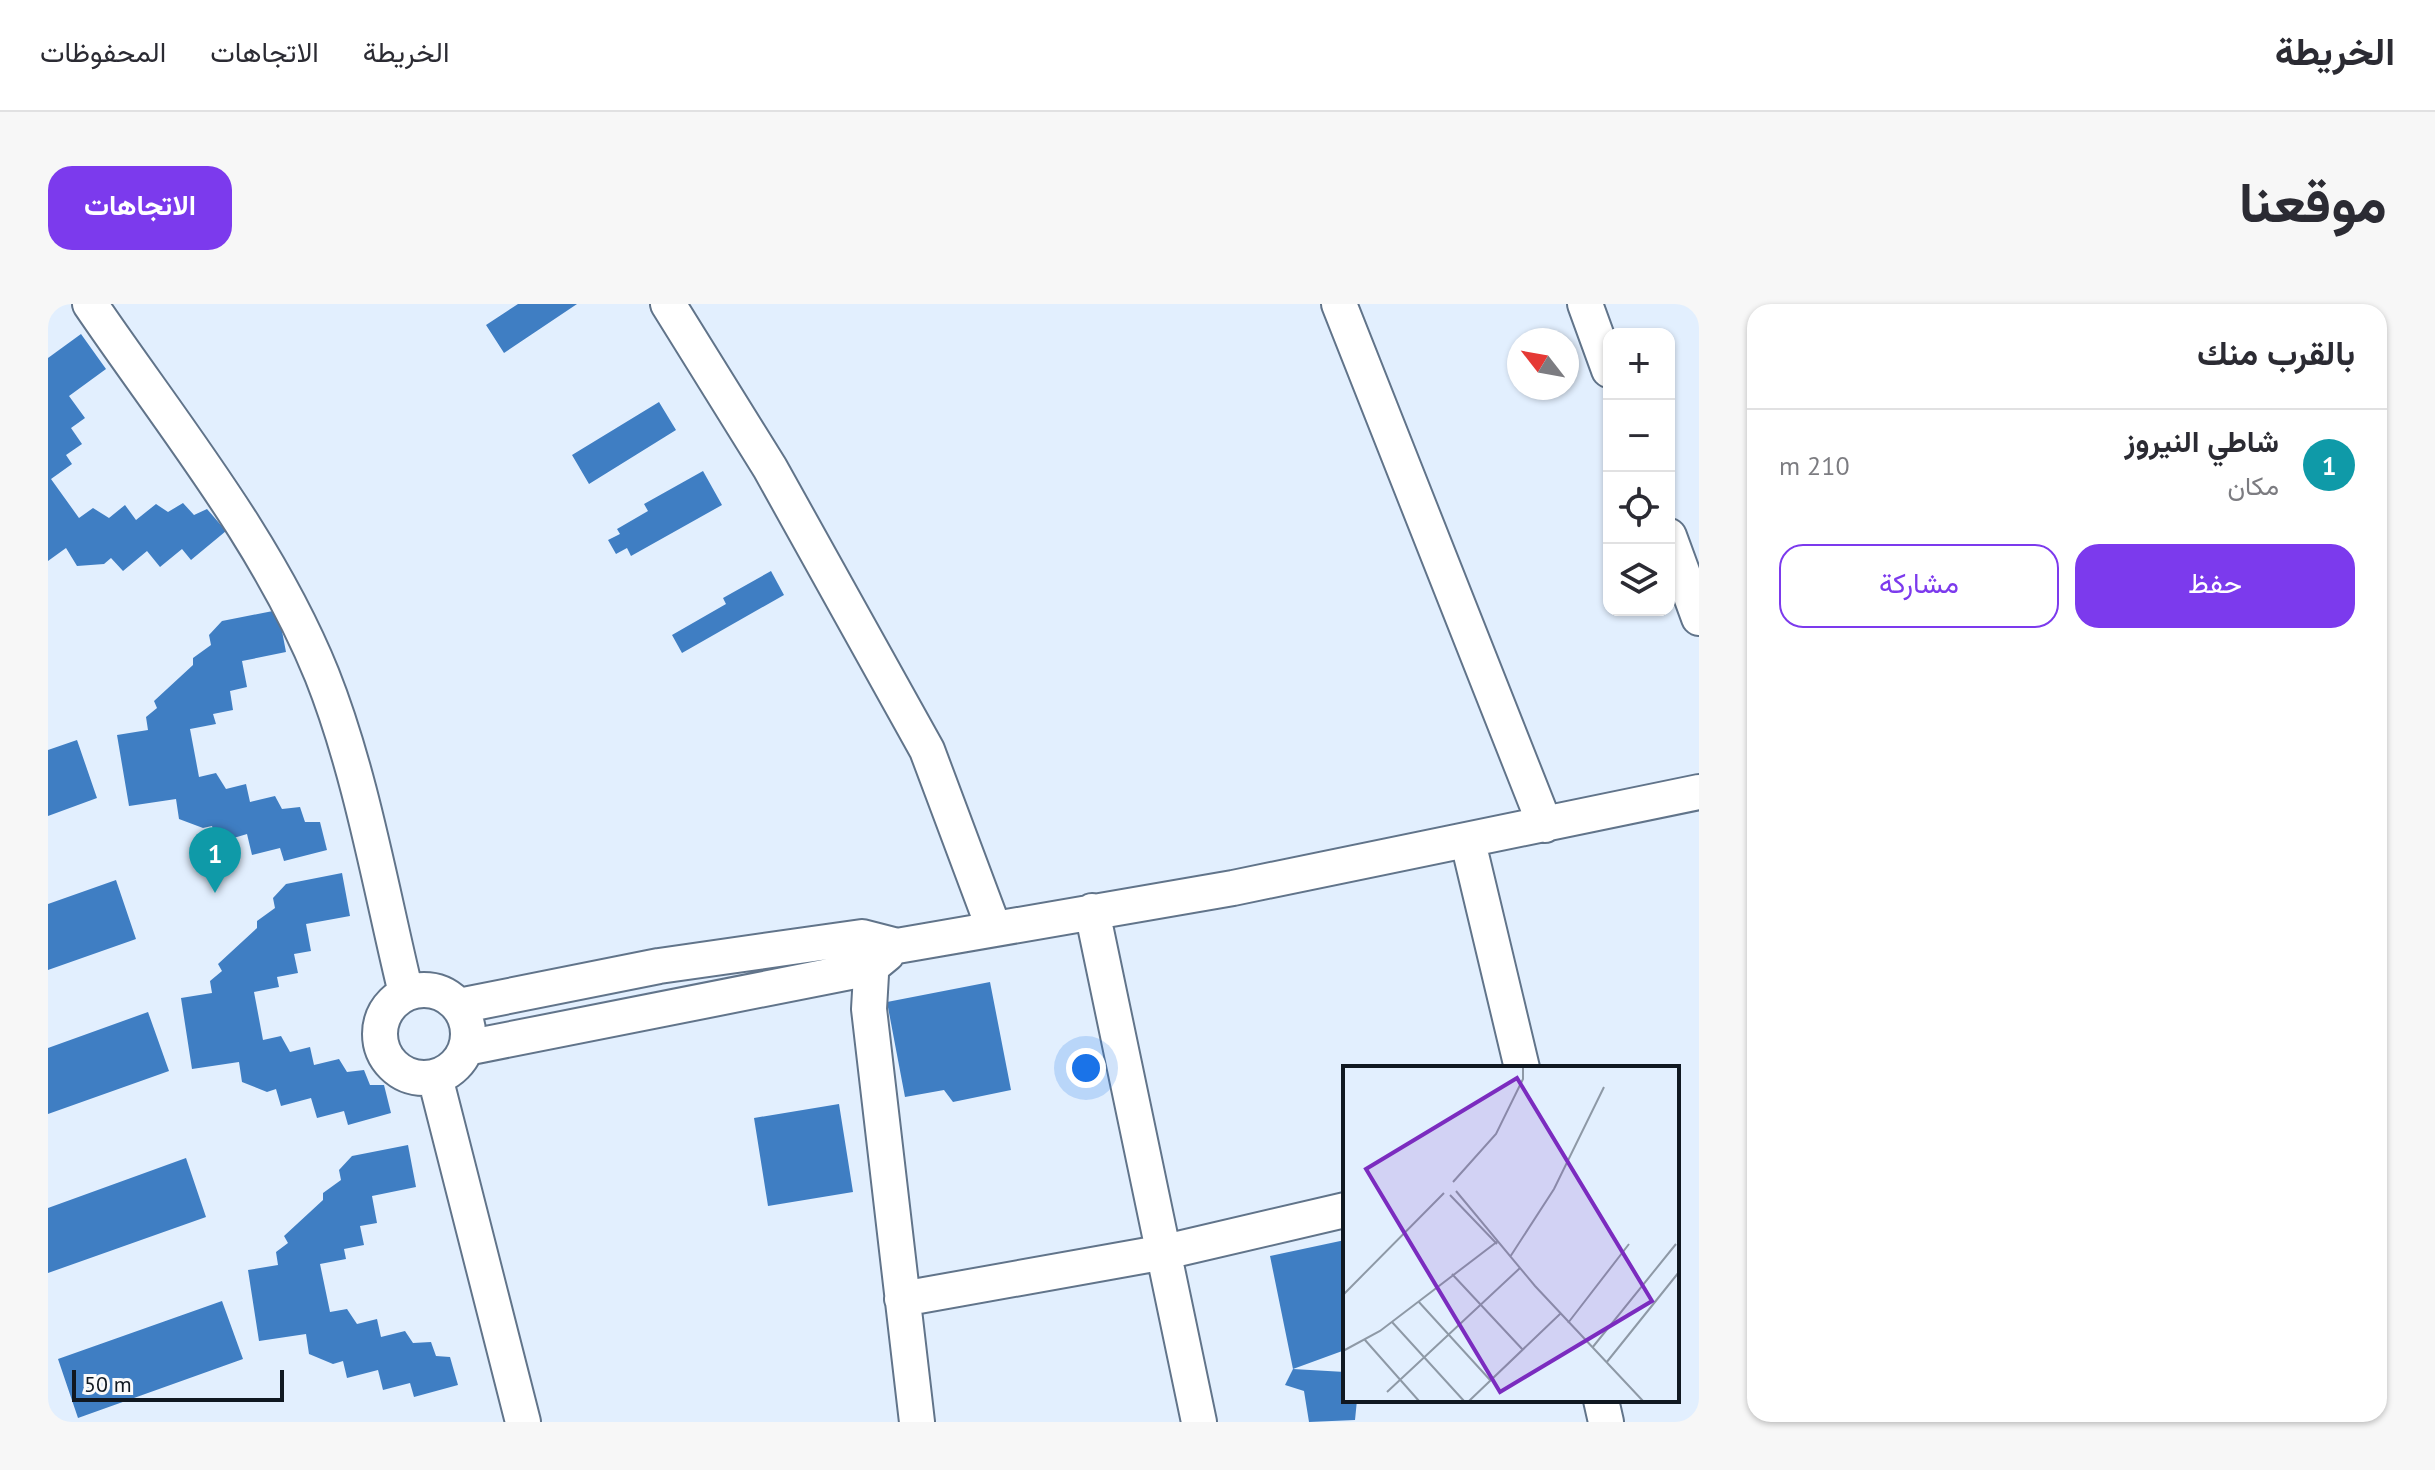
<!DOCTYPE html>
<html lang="ar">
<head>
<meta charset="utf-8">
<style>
	:root { --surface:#fff; --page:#f7f7f7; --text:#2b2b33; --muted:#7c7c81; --line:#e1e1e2; --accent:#7c3aed }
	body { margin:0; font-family:"PT Sans",Vazirmatn,sans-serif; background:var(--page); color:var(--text); direction:rtl }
	.controls { position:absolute; right:24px; top:24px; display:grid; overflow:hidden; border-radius:16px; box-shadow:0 2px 6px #0004 }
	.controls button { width:72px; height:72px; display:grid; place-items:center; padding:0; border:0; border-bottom:2px solid var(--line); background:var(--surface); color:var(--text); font:40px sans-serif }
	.compass { position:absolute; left:1459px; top:24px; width:72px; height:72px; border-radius:50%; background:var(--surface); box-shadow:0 2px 6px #0004; rotate:301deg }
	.scale { position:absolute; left:24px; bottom:20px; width:212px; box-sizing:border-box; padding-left:8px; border:4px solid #101821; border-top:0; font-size:22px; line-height:28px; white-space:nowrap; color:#101821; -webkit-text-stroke:6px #fafafa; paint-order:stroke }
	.you { position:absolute; left:1038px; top:764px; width:28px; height:28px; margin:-20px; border:6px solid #fff; border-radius:50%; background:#1a73e8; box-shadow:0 0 0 12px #1a73e833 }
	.badge { display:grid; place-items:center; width:52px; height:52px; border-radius:50%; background:var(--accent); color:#fff; font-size:26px; font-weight:700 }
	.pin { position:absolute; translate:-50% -66px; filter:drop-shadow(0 2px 4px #0008) }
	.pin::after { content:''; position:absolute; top:42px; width:28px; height:24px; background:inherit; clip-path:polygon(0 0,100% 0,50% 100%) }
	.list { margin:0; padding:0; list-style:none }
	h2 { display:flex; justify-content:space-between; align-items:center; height:104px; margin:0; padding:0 32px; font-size:34px }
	h2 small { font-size:26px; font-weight:400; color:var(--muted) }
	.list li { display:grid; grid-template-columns:52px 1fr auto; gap:24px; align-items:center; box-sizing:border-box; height:112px; padding:0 32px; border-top:2px solid var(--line) }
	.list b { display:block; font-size:30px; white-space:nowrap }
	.list p { margin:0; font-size:26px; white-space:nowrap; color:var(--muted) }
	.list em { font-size:26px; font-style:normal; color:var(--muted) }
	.actions { display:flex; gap:16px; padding:24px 32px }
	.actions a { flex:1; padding:18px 0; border:2px solid var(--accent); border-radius:24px; text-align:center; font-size:28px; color:var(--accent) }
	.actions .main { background:var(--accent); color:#fff }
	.icon { flex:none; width:44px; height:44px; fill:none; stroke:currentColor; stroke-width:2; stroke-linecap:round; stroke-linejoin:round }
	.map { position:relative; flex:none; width:1651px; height:1118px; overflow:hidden; direction:ltr; border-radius:24px }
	header { display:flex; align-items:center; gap:48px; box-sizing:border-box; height:112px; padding:0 40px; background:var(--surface); border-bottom:2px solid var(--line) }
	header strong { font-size:38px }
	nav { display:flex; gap:44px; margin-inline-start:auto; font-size:28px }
	.intro { display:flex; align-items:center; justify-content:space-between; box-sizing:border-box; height:192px; padding:0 48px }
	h1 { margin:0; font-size:56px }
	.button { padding:20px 36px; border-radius:24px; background:var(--accent); color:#fff; font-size:28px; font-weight:700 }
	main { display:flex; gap:48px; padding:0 48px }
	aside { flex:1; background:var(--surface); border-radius:24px; box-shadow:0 2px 6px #0004 }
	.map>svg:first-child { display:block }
	.building { fill:#3f7ec3 }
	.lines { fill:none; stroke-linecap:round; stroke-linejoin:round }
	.street-casing { stroke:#61748a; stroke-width:38 }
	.street { stroke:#fff; stroke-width:34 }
	.inset-road { fill:none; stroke:#8e99a6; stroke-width:2 }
	.view { fill:#7b2cbf; fill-opacity:0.15; stroke:#7b2cbf; stroke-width:4 }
	.inset-edge { fill:none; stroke:#101821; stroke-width:4 }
</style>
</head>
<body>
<header>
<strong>الخريطة</strong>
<nav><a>الخريطة</a><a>الاتجاهات</a><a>المحفوظات</a></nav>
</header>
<div class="intro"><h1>موقعنا</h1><a class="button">الاتجاهات</a></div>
<main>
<aside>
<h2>بالقرب منك<small></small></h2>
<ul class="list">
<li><span class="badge" style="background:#0f9aa8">1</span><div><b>شاطي النيروز</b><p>مكان</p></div><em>210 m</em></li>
</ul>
<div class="actions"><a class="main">حفظ</a><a>مشاركة</a></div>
</aside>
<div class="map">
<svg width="1651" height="1118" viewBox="0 0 1651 1118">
	<rect width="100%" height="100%" fill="#e2effe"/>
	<path class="building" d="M470,0H529L456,49L438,21Z
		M33,30L58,65L21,92L37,114L23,124L34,140L18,151L24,160L3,175L31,214L45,204L61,214L77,201L88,216L108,200L120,208L135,199L146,211L159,205L178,227L143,256L134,245L112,263L99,247L75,267L63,254L56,260L29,262L18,244L0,257V54Z
		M611,98L628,126L541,180L524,151Z
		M655,167L674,201L583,252L579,244L568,250L560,236L572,230L569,225L600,207L596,200Z
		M723,267L736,291L634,349L624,331L678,300L675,294Z
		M230,306L238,348L194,357L199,383L182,387L185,406L165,410L168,420L142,425L151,473L168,469L178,485L198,480L202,498L227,492L234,505L252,503L257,518H272L279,546L236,557L232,544L204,551L199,530L169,539L164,522L155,524L131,515L128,495L81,502L69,431L100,426L98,413L109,404L106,397L145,361V354L163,341L161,331L174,317Z
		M29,436L49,494L0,512V446Z
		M294,569L302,612L258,620L263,647L246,650L250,669L229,673L231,683L206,688L215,736L233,732L242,748L262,743L266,761L291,755L299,768L316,766L322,781H336L343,809L300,821L296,807L269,814L263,794L233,802L228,785L219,788L194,778L191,758L144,765L133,694L164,689L162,677L174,667L170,660L209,624V617L227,604L225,594L238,580Z
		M68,576L88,635L0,666V600Z
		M942,678L963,786L905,798L896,786L857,793L839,698Z
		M100,708L121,767L0,810V744Z
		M791,800L805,888L720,902L706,814Z
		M360,841L368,883L324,892L329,919L312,922L316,941L296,945L298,955L272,960L282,1008L299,1005L309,1020L329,1015L333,1033L357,1027L365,1039L383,1038L388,1052L402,1053L410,1081L366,1093L362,1079L335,1086L330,1066L299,1074L295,1057L285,1060L261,1050L258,1030L211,1037L200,966L230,961L228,948L240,939L236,932L275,896V889L293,876L291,866L304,852Z
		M138,854L158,913L0,969V904Z
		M1297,936V1046L1245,1065L1222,952Z
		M174,997L195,1055L30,1114L10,1055Z
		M1245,1065L1297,1068V1096H1309L1307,1116L1261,1118L1256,1087L1237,1081Z"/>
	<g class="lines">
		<g class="street-casing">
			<path id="street" d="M42,0C123,119 220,237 274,371C313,469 333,586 358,689
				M620,0L722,164L879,446L946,625
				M1291,0L1497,521
				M1537,0L1561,66
				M1621,232L1651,314
				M1420,538L1474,764
				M1044,607L1151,1118
				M825,636L821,705L869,1118
				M332 730a44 44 0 1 1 88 0a44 44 0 1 1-88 0Z
				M411,702L611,662L814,633L849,642L1185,584L1651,488
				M418,744L822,664L839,650
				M387,773L475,1118
				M854,995L1117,948L1297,906
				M1553,1096L1558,1118"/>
		</g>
		<use href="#street" class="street"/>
	</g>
	<g transform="translate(1295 762)">
		<rect width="336" height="336" fill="#e2effe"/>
		<path class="inset-road" d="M110,116L153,68L180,13V1M113,125L192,220L300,335M107,129L154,178M167,191L211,123L261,21M109,208L180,284M0,229L101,127M75,235L148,315M49,256L121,335M225,257L286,178M22,274L76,335M249,282L333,178M0,285L37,265L155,175M263,297L336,206M44,326L177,202M126,335L217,248"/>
		<path class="view" d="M174,12L309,235L157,326L23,103Z"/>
		<rect width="336" height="336" class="inset-edge"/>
	</g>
</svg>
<div class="controls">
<button>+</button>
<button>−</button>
<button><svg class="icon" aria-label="locate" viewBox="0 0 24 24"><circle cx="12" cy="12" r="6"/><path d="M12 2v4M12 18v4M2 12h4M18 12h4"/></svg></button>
<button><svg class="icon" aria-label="layers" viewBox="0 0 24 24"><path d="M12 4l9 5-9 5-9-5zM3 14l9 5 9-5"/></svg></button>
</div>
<svg class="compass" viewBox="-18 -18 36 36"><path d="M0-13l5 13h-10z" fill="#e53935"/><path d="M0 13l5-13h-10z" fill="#7c7c81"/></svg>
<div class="scale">50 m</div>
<div class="you"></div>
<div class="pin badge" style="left:167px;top:589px;background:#0f9aa8">1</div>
</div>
</main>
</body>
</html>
